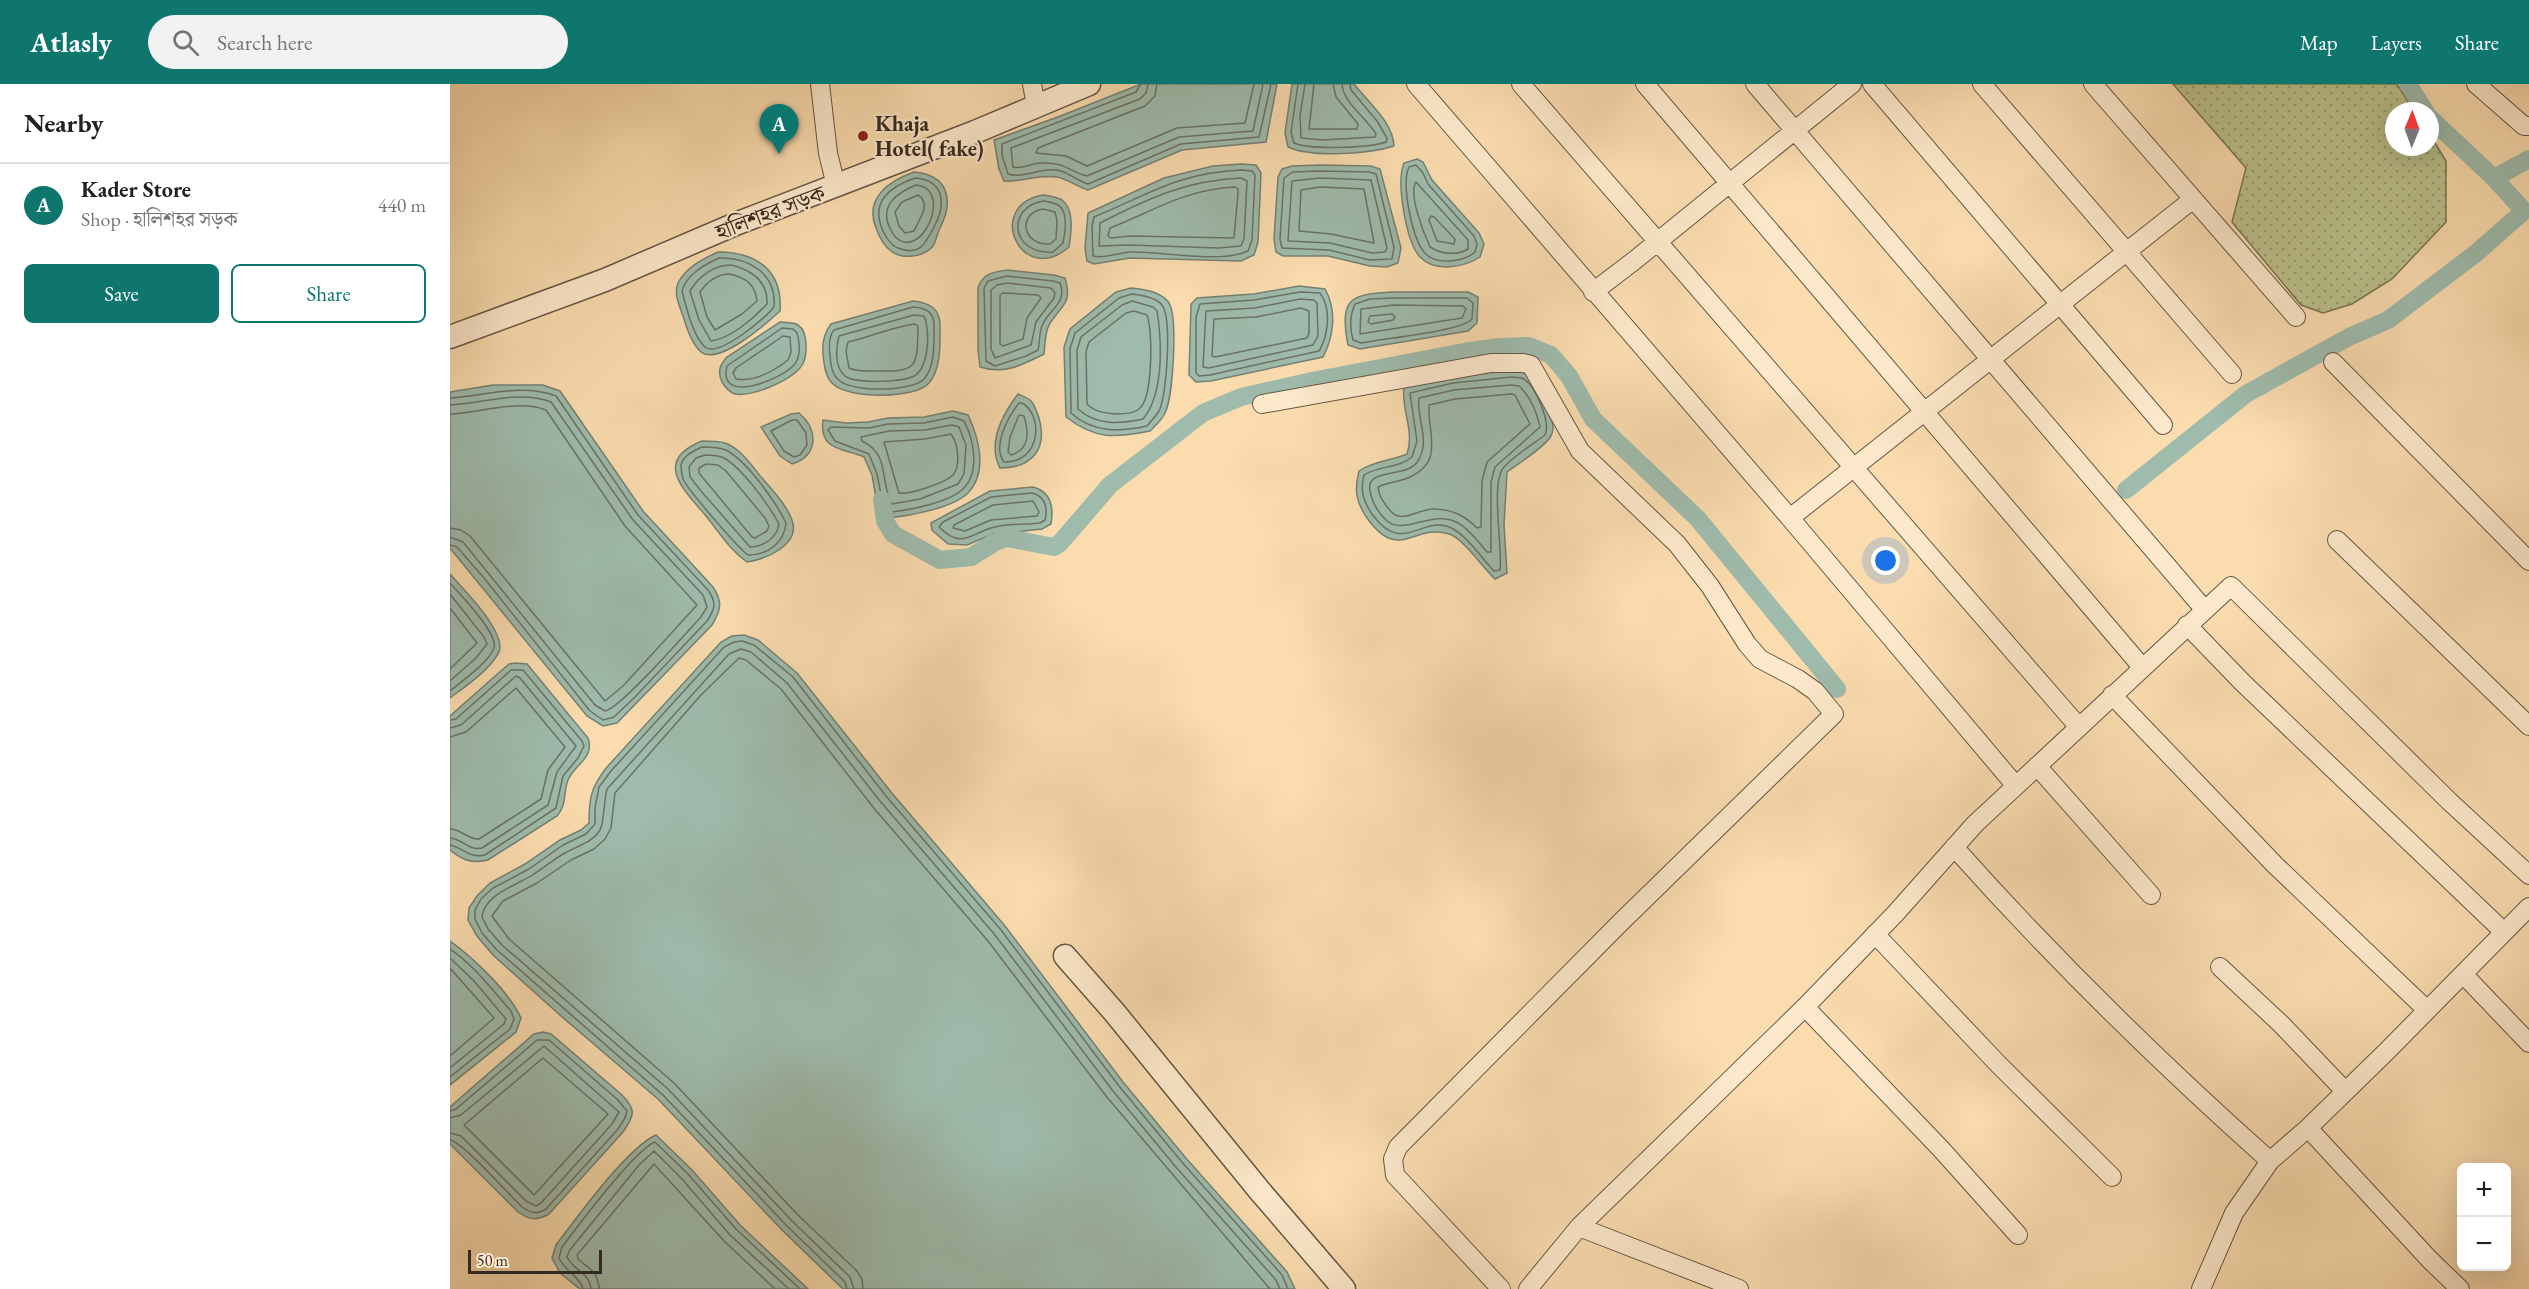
<!DOCTYPE html>
<html lang="en">
<head>
<meta charset="utf-8">
<style>
	:root { --surface:#fff; --page:#f2f2f2; --text:#202124; --muted:#757577; --line:#e0e0e0; --accent:#0f766e }
	body { margin:0; font-family:"EB Garamond","Noto Serif Bengali",serif; background:var(--page); color:var(--text) }
	.controls { position:absolute; right:18px; bottom:18px; display:grid; overflow:hidden; border-radius:9px; box-shadow:0 6px 24px #0002 }
	.controls button { width:54px; height:54px; display:grid; place-items:center; padding:0; border:0; border-bottom:2px solid var(--line); background:var(--surface); color:var(--text); font:30px sans-serif }
	.compass { position:absolute; left:1935px; top:18px; width:54px; height:54px; border-radius:50%; background:var(--surface); box-shadow:0 6px 24px #0002; rotate:1deg }
	.scale { position:absolute; left:18px; bottom:15px; width:134px; box-sizing:border-box; padding-left:6px; border:3px solid #352a21; border-top:0; font-size:16px; line-height:21px; white-space:nowrap; color:#352a21; -webkit-text-stroke:4px #fce8cb; paint-order:stroke }
	.you { position:absolute; left:1436px; top:477px; width:21px; height:21px; margin:-15px; border:4px solid #fff; border-radius:50%; background:#1a73e8; box-shadow:0 0 0 9px #1a73e833 }
	.badge { display:grid; place-items:center; width:39px; height:39px; border-radius:50%; background:var(--accent); color:#fff; font-size:20px; font-weight:700 }
	.pin { position:absolute; translate:-50% -50px; filter:drop-shadow(0 2px 3px #0008) }
	.pin::after { content:''; position:absolute; top:32px; width:21px; height:18px; background:inherit; clip-path:polygon(0 0,100% 0,50% 100%) }
	.list { margin:0; padding:0; list-style:none }
	h2 { display:flex; justify-content:space-between; align-items:center; height:78px; margin:0; padding:0 24px; font-size:26px }
	h2 small { font-size:20px; font-weight:400; color:var(--muted) }
	.list li { display:grid; grid-template-columns:39px 1fr auto; gap:18px; align-items:center; box-sizing:border-box; height:84px; padding:0 24px; border-top:2px solid var(--line) }
	.list b { display:block; font-size:22px; white-space:nowrap }
	.list p { margin:0; font-size:20px; white-space:nowrap; color:var(--muted) }
	.list em { font-size:20px; font-style:normal; color:var(--muted) }
	.actions { display:flex; gap:12px; padding:18px 24px }
	.actions a { flex:1; padding:14px 0; border:2px solid var(--accent); border-radius:9px; text-align:center; font-size:21px; color:var(--accent) }
	.actions .main { background:var(--accent); color:#fff }
	.icon { flex:none; width:33px; height:33px; fill:none; stroke:currentColor; stroke-width:2; stroke-linecap:round; stroke-linejoin:round }
	.map { position:relative; flex:none; width:2079px; height:1205px; overflow:hidden }
	header { display:flex; align-items:center; gap:36px; box-sizing:border-box; height:84px; padding:0 30px; background:var(--accent); color:#fff }
	header strong { font-size:28px }
	nav { display:flex; gap:33px; margin-inline-start:auto; font-size:21px }
	.search { width:420px; height:54px; background:var(--page); display:flex; align-items:center; gap:15px; box-sizing:border-box; padding:0 21px; border-radius:33px; color:var(--muted); font-size:22px }
	main { display:flex }
	aside { flex:1; background:var(--surface) }
	.map>svg:first-child { display:block }
	.grass { fill:url(#grass-dots); stroke:#787656; stroke-width:1.5 }
	.water { fill:#9ebbac; stroke:#748174; stroke-width:1.5 }
	.lines { fill:none; stroke-linecap:round; stroke-linejoin:round }
	.shore { stroke:#6a7266; stroke-width:1.5 }
	.canal { stroke:#9ebbac; stroke-width:18 }
	.minor-casing { stroke:#665644; stroke-width:20 }
	.tertiary-casing { stroke:#665644; stroke-width:25 }
	.minor { stroke:#fce8cb; stroke-width:18 }
	.tertiary { stroke:#fce8cb; stroke-width:22 }
	.poi-dot { fill:#8f2418; stroke:#fce8cb; stroke-width:2 }
	.labels { text-anchor:middle; stroke-width:4.5; stroke-linejoin:round; paint-order:stroke }
	.poi-label { font-size:22px; font-weight:bold; fill:#352a21; stroke:#fce8cb; text-anchor:start }
	.street-label { font-size:22px; fill:#352a21; stroke:#fce8cb }
</style>
</head>
<body>
<header>
<strong>Atlasly</strong>
<div class="search"><svg class="icon" aria-label="search" viewBox="0 0 24 24"><circle cx="10" cy="10" r="6"/><path d="M15 15l6 6"/></svg>Search here</div>
<nav><a>Map</a><a>Layers</a><a>Share</a></nav>
</header>
<main>
<aside>
<h2>Nearby<small></small></h2>
<ul class="list">
<li><span class="badge">A</span><div><b>Kader Store</b><p>Shop · হালিশহর সড়ক</p></div><em>440 m</em></li>
</ul>
<div class="actions"><a class="main">Save</a><a>Share</a></div>
</aside>
<div class="map">
<svg width="2079" height="1205" viewBox="0 0 2079 1205">
	<defs>
		<pattern id="grass-dots" width="8" height="8" patternUnits="userSpaceOnUse" patternTransform="scale(1.5)"><rect width="8" height="8" fill="#bbc18c"/><path d="M2 2h.1M6 6h.1" fill="none" stroke="#999d72" stroke-width="1.8" stroke-linecap="round"/></pattern>
	</defs>
	<rect width="100%" height="100%" fill="#fadcaf"/>
	<filter id="stains"><feTurbulence type="fractalNoise" baseFrequency=".00333" numOctaves="4"/><feColorMatrix values="0 0 0 0 .2 0 0 0 0 .09 0 0 0 0 .02 0 0 0 .5 -.17"/></filter>
	<radialGradient id="worn" r=".72"><stop offset=".6" stop-color="#630" stop-opacity="0"/><stop offset="1" stop-color="#630" stop-opacity=".3"/></radialGradient>
	<path class="grass" d="M1723,0H1947L1964,27H1944V63H1980V51L1996,77V138L1942,195L1902,220L1873,229L1851,221L1782,138L1796,84Z"/>
	<path class="water" d="M691,0H827L816,58L732,66L638,106C628,103 615,94 607,93C589,90 572,98 554,97L549,85L544,56L608,33Z
		M842,0H904C918,18 943,38 944,62C919,70 862,74 838,63L835,49Z
		M967,75L973,78L982,96L1029,149L1034,160L1030,173C1015,183 985,189 970,173C956,158 946,98 954,79Z
		M791,80L806,81L811,89L808,158L804,171L791,177L680,174L644,180L637,177L635,164L638,129L714,94L763,82Z
		M870,81L921,82L930,85L951,164L948,179L937,183L920,182L878,172H833L826,168L824,155L828,93L832,85L842,82Z
		M464,88C499,91 504,117 490,144C487,150 486,157 483,162C474,173 452,176 441,167C434,162 429,152 426,144C414,114 439,97 464,88Z
		M593,111C599,112 607,113 612,116C625,125 621,150 619,163C572,204 533,122 593,111Z
		M268,168C306,168 333,186 330,227C317,239 269,282 251,268C243,261 237,245 234,235C231,225 223,210 228,199C236,183 253,175 268,168Z
		M557,186L604,191L615,194C623,220 611,221 599,241C595,248 595,261 594,270C572,281 554,291 530,283L528,266V203C534,189 543,188 557,186Z
		M849,202L875,205C887,226 884,252 873,273L761,297L746,298L739,291L741,220L747,214L804,210Z
		M681,204C693,205 712,208 719,219C728,234 723,313 715,329C712,336 705,342 700,347C665,354 646,356 616,333L614,263L620,245L666,208Z
		M944,208H1018L1028,213L1027,239L1018,247L910,265L898,261C889,213 901,210 944,208Z
		M463,217C481,219 491,225 490,245C490,261 491,285 479,299C466,315 398,315 383,300C375,293 374,280 373,270C372,259 374,249 381,240Z
		M330,238C336,239 343,238 348,241C359,248 358,275 350,284C339,297 302,313 285,310C279,308 275,303 272,298C267,287 270,281 277,273Z
		M1062,287C1066,288 1072,287 1075,290C1088,297 1109,339 1101,352C1094,364 1069,379 1057,388L1054,441L1057,489L1045,495C1033,484 1013,454 999,450C964,439 949,479 917,434C906,418 904,406 909,387C924,377 940,377 957,370C965,347 951,326 954,303L1034,289Z
		M43,301H93L110,307L193,427L263,503C273,518 271,526 262,541L167,639L153,642L137,632L0,464V308Z
		M568,310C572,312 578,314 581,317C585,321 587,329 589,334C598,366 581,384 550,384C537,359 552,331 568,310Z
		M503,327L518,331C529,354 538,388 518,409C503,424 459,432 439,434L428,425L422,391L414,373C393,364 369,367 373,336L396,339L418,338L438,334L474,333Z
		M349,329C369,346 368,372 342,380L330,372L311,343L341,330Z
		M252,357C259,357 268,357 275,359C290,364 302,382 312,394C323,407 336,420 342,436C351,461 316,475 297,478C280,466 269,448 256,432C234,406 202,377 252,357Z
		M583,403C601,408 604,423 601,440L592,445L543,450L517,461L498,460L482,446L481,439L540,407Z
		M0,490C13,505 60,551 48,570C37,588 16,602 0,614Z
		M294,551L308,556L347,589L441,708L555,842L673,998L735,1073L837,1188L845,1205H393L332,1146L208,1015L111,932L43,871L27,852L18,836L19,824L27,812L40,799L75,780L110,756L131,746L139,739C139,714 141,703 157,683L271,558L282,552Z
		M66,579L77,580L138,654C145,674 125,680 118,696C113,709 117,721 107,732L38,776C21,780 13,776 0,766V632L52,586L59,580Z
		M0,857C24,874 59,908 71,934L66,948L0,1001Z
		M93,948L101,950L172,1011C187,1026 184,1032 173,1048L99,1130C86,1137 80,1136 68,1128L0,1060V1023L84,950Z
		M206,1051L242,1086L290,1141L358,1205H130L110,1189L102,1174L106,1161C127,1133 177,1064 206,1051Z"/>
	<g class="lines">
		<path class="shore" d="M691,0L686,8L552,60V71L558,90C575,95 593,82 611,87C621,90 628,97 638,100L731,60L809,53L821,0
			M698,0L696,9L690,15L561,64L563,83C572,86 581,79 591,79C616,78 618,87 637,92L729,53L803,47L813,0
			M707,0L705,12L695,22L588,64L586,69L616,72L637,82L727,44L795,39L804,0
			M848,0L841,48L844,59C860,66 920,64 936,58L937,54L927,37L901,6L900,0
			M855,0L850,32L851,54L873,56L925,53L926,50C917,34 893,19 892,0
			M864,0L859,45H907L908,40L886,13L883,0
			M966,81L973,89L978,100L1024,152L1027,160L1025,168C1014,178 985,182 974,168C962,153 951,100 959,83Z
			M791,86L802,87L805,91L802,156L798,167C770,180 712,167 680,168C668,169 653,175 643,172L642,142L644,133C700,110 728,89 791,86Z
			M870,87L919,88L926,90L944,163L942,175L920,176L879,166L832,164L830,155L834,94L843,88Z
			M465,94C494,96 496,119 485,141C476,158 471,173 448,164C442,162 436,154 433,147C420,118 439,103 465,94Z
			M791,94L797,97L794,155L791,162L768,164L680,161L649,162L650,139C697,115 737,96 791,94Z
			M870,94L921,96L937,164L935,168L922,169L880,159L838,157L842,97Z
			M966,98L1018,156V165C1007,172 991,170 980,163C974,150 958,110 966,98Z
			M466,101C500,104 478,163 454,158C448,157 443,151 441,146C428,123 446,109 466,101Z
			M785,103L788,105V109L784,154L680,152L661,154L658,152L660,144C706,126 733,106 785,103Z
			M870,103L914,105L924,159L881,150L849,147L851,106Z
			M468,111C482,120 469,135 464,147L455,149L449,142L445,128L452,118Z
			M594,117C598,118 605,119 608,121C619,127 615,150 613,159L603,168C560,171 556,122 594,117Z
			M593,125L605,128L607,137L606,155L600,160C572,162 567,129 593,125Z
			M981,132L984,133L1005,155L1004,160L987,157L979,136Z
			M269,174C299,173 327,190 324,223C316,234 268,274 255,263C243,253 236,222 232,207C237,190 254,181 269,174Z
			M281,181C301,186 318,197 317,220C304,234 280,255 261,257L249,236L240,207C249,192 264,181 281,181Z
			M280,190C296,194 305,200 307,217L292,230L265,246L257,233L250,208C257,198 267,190 280,190Z
			M557,192L603,197L610,199C618,220 598,225 592,242C589,249 590,258 588,266L576,272L545,282L536,277L534,204L538,197Z
			M557,199L601,204L605,209L604,214L586,238L581,261L545,274L541,265V206L547,201Z
			M850,208L870,209C882,225 878,252 869,267L760,291L749,292L746,289V233L750,220L804,216Z
			M553,209L588,211L591,214L577,234L573,255L553,262L550,260V211Z
			M682,210C691,211 706,213 712,221C722,234 717,312 709,327C706,332 701,337 697,342C670,348 643,349 621,329L620,265L625,249L669,214Z
			M944,214H1017L1023,219L1022,235C1010,248 933,254 911,259L903,256C900,245 900,231 905,220L920,215Z
			M850,215L864,216L867,219L868,252L863,261L759,284L753,283L756,227L805,224Z
			M682,217L703,223L707,227C712,258 714,310 693,335C670,340 647,342 628,325L627,266L631,253L672,221Z
			M944,221L1013,222L1016,225L1012,234L910,250L911,225Z
			M463,223C478,224 485,229 484,245C484,260 485,283 474,295C462,308 403,308 390,297C382,291 381,282 380,272C379,264 379,252 384,246Z
			M851,224L859,227V249L857,254L765,273L762,272L764,235L806,233Z
			M684,227L697,231C703,246 703,315 689,325C684,329 673,330 666,330C655,329 645,328 637,320L636,268L639,258L676,229Z
			M942,230L945,233L943,236L921,240L918,238L920,232Z
			M464,231L474,232C480,246 479,279 467,290C458,299 404,300 395,292C384,283 386,263 389,252Z
			M465,240L468,242C467,282 469,288 427,287C418,287 407,288 399,284L396,267L398,258C420,253 442,243 465,240Z
			M332,244L343,245L347,249C350,259 351,273 344,281C332,295 267,322 277,282Z
			M333,252L340,253L341,268L338,276C324,287 305,298 286,295L283,289L286,284Z
			M1062,293C1063,293 1071,294 1072,294C1085,300 1101,338 1095,351C1082,361 1065,371 1054,383C1040,398 1053,465 1050,486L1044,487C1031,474 1021,456 1005,446C974,426 954,475 922,430C913,417 910,406 914,391C929,381 948,385 962,373L967,357L960,309L1003,299Z
			M1061,301L1069,302C1080,312 1087,329 1090,343L1045,383L1041,398V468H1037C1029,459 1020,445 1008,439C983,424 952,454 935,435C927,427 922,418 920,407C915,383 957,395 968,377C981,356 966,335 969,314L1004,306Z
			M1061,310L1065,311L1080,340L1037,378L1032,397L1031,443L1027,444C1014,431 1003,426 985,425C967,424 951,443 938,424C932,416 929,412 928,403C937,398 950,398 960,393C995,377 977,348 979,321L1005,315Z
			M0,314C35,312 72,299 106,312L188,431L258,506C267,519 265,525 257,537L185,613L164,633L153,636L140,627L34,494L7,463L0,461
			M572,319C594,331 591,379 554,378C542,362 558,333 569,319Z
			M0,321C33,319 70,306 101,318L183,436L253,511L257,523L251,533C236,549 170,625 155,627L145,621L13,458L0,453
			M0,330C29,329 68,315 96,326L175,442L247,521L173,602L155,617L20,452L11,446L0,444
			M569,331L574,332C579,349 580,365 561,371L558,368L560,353Z
			M503,333L514,337C524,356 530,387 514,404C501,418 460,426 442,428L433,421L427,390L419,370L385,357L378,346L381,343L419,344L438,340L474,339Z
			M342,336H347L356,349L357,361L350,371L344,373L334,367L321,347Z
			M502,341L509,343L516,361L514,390L508,400L470,415L442,420C429,397 441,371 412,357L411,353L439,347L475,346Z
			M501,350C508,359 511,382 503,391C495,399 459,411 449,409L434,358L475,355Z
			M252,363C260,363 269,363 276,366C297,377 326,418 336,439C334,459 318,471 298,471C288,464 238,406 233,395C232,391 231,385 231,381C233,371 244,367 252,363Z
			M255,371C261,371 268,371 274,374C292,384 319,421 329,440C327,454 313,463 300,463L251,407L240,393L239,383L246,374Z
			M256,380L268,381L276,387L315,434L319,442L317,447L305,454L302,453L249,389V384Z
			M582,409C595,412 598,424 595,436L590,439C574,441 556,439 541,444C519,451 511,465 489,443L493,438L541,413Z
			M583,417L589,428L587,432L541,436L515,447L503,444L504,441L543,421Z
			M0,499C10,510 49,550 44,564C39,578 12,597 0,607
			M0,510L34,553L37,560L26,574L0,597
			M0,524L27,559L0,585
			M0,636L6,635L61,586H73L132,657L134,662L128,674L113,692L106,724L35,771C19,775 14,764 0,761
			M0,644L11,641L66,592L70,594L126,662L107,688L98,721L32,764C18,767 13,755 0,754
			M0,653L16,648L66,604L115,663L98,686L91,715L29,755C19,756 11,745 0,745
			M0,865C24,881 42,906 61,927L64,935L60,945L0,993
			M0,874L24,897L56,935L54,940L0,984
			M0,884L44,934L0,972
			M93,974L158,1030L84,1111L14,1041Z
			M0,1027L6,1025L87,956H99L168,1016L177,1027L175,1034L168,1045L96,1125C86,1131 81,1129 72,1123C59,1111 13,1058 0,1056
			M0,1034L11,1031L94,962L169,1028L162,1040L91,1119L86,1122L76,1117L11,1052L0,1049
			M133,1205C132,1195 115,1187 109,1174L112,1163C127,1143 185,1066 205,1058L238,1090L286,1145L350,1205
			M141,1205C140,1189 123,1186 117,1173L119,1167L189,1081L204,1067L232,1095L280,1151L339,1205
			M150,1205L145,1189L128,1175L127,1171L204,1080L274,1157L325,1205
			M397,1205L395,1198L337,1142L213,1011L47,866L32,849L25,835V826L31,815L43,804L79,785L113,761L136,750L145,740V724L149,703L161,687L274,563L284,558L292,557L304,561L343,593L436,712L551,846L669,1002L731,1077L832,1191L838,1205
			M404,1205L400,1193L342,1137L218,1005L52,861L38,845L32,833C34,810 68,801 84,790C95,783 104,775 115,769C127,762 142,759 150,746C154,740 154,715 157,705L279,570L291,565L301,568L337,599L430,717L545,851L663,1007L725,1082L826,1196L830,1205
			M413,1205L412,1195L407,1187L348,1131L224,999L59,855L42,832L53,817L87,799L121,776L144,765L155,755L161,744L165,709L251,611L289,574L296,576L331,605L423,723L538,857L656,1012L820,1205"/>
		<path class="canal" d="M1958,0L1975,27
			M2044,94L2079,75
			M1676,406L1796,310L1899,253L1938,236L2025,170L2074,127L2044,94L1980,34
			M432,416L435,437L443,450L490,476L521,473L545,458L557,454L604,463L610,459L660,401L753,329L791,313L862,297L1014,268L1049,263L1079,262L1101,271L1119,292L1143,335L1248,435L1387,605"/>
		<g class="minor-casing">
			<path id="minor" d="M370,0L378,69L386,102
				M582,0L586,22
				M966,0L1340,434L1566,702
				M1071,0L1628,642
				M1195,0L1692,583
				M1305,0L1754,525
				M1422,0L1713,341
				M1532,0L1782,290
				M1643,0L1846,233
				M2026,0L2074,42H2079
				M1143,208L1185,176L1402,0
				M1883,278L2079,477
				M812,320L1041,279H1073L1081,281L1130,367L1227,460L1260,502L1297,560L1310,575L1348,595L1365,607L1384,630L1170,839L948,1063L943,1075L945,1091L1051,1205
				M1340,434L1742,116
				M1887,456L2079,642
				M1737,541L1793,599L2054,848
				M1662,611L1825,781L1977,926
				M1587,682L1701,811
				M1504,763C1603,874 1709,978 1820,1077
				M1425,850L1548,980L1662,1093
				M1770,883L1831,940L1895,1007
				M2013,890L2079,959
				M1355,923L1491,1065L1568,1151
				M1858,1044L1979,1175L2010,1205
				M1129,1143L1289,1205
				M1078,1205L1129,1143L1355,923L1445,830L1525,740L1781,502L1999,717L2079,791
				M1751,1205L1784,1129L1820,1077L1858,1044L1936,968L2079,823"/>
		</g>
		<g class="tertiary-casing">
			<path id="tertiary" d="M0,253L155,196L288,139L525,48L639,0
				M615,872L665,929L809,1106L894,1205"/>
		</g>
		<use href="#minor" class="minor"/>
		<use href="#tertiary" class="tertiary"/>
	</g>
	<circle class="poi-dot" cx="413" cy="52" r="6"/>
	<g class="labels">
		<g class="poi-label">
			<text x="425" y="47">Khaja<tspan x="425" dy="25">Hotel( fake)</tspan></text>
		</g>
		<g class="street-label">
			<text transform="translate(320 128) rotate(-21)" y="8">হালিশহর সড়ক</text>
		</g>
	</g>
	<rect width="100%" height="100%" filter="url(#stains)"/>
	<rect width="100%" height="100%" fill="url(#worn)"/>
</svg>
<div class="controls">
<button>+</button>
<button>−</button>
</div>
<svg class="compass" viewBox="-18 -18 36 36"><path d="M0-13l5 13h-10z" fill="#e53935"/><path d="M0 13l5-13h-10z" fill="#757577"/></svg>
<div class="scale">50 m</div>
<div class="you"></div>
<div class="pin badge" style="left:329px;top:70px">A</div>
</div>
</main>
</body>
</html>
